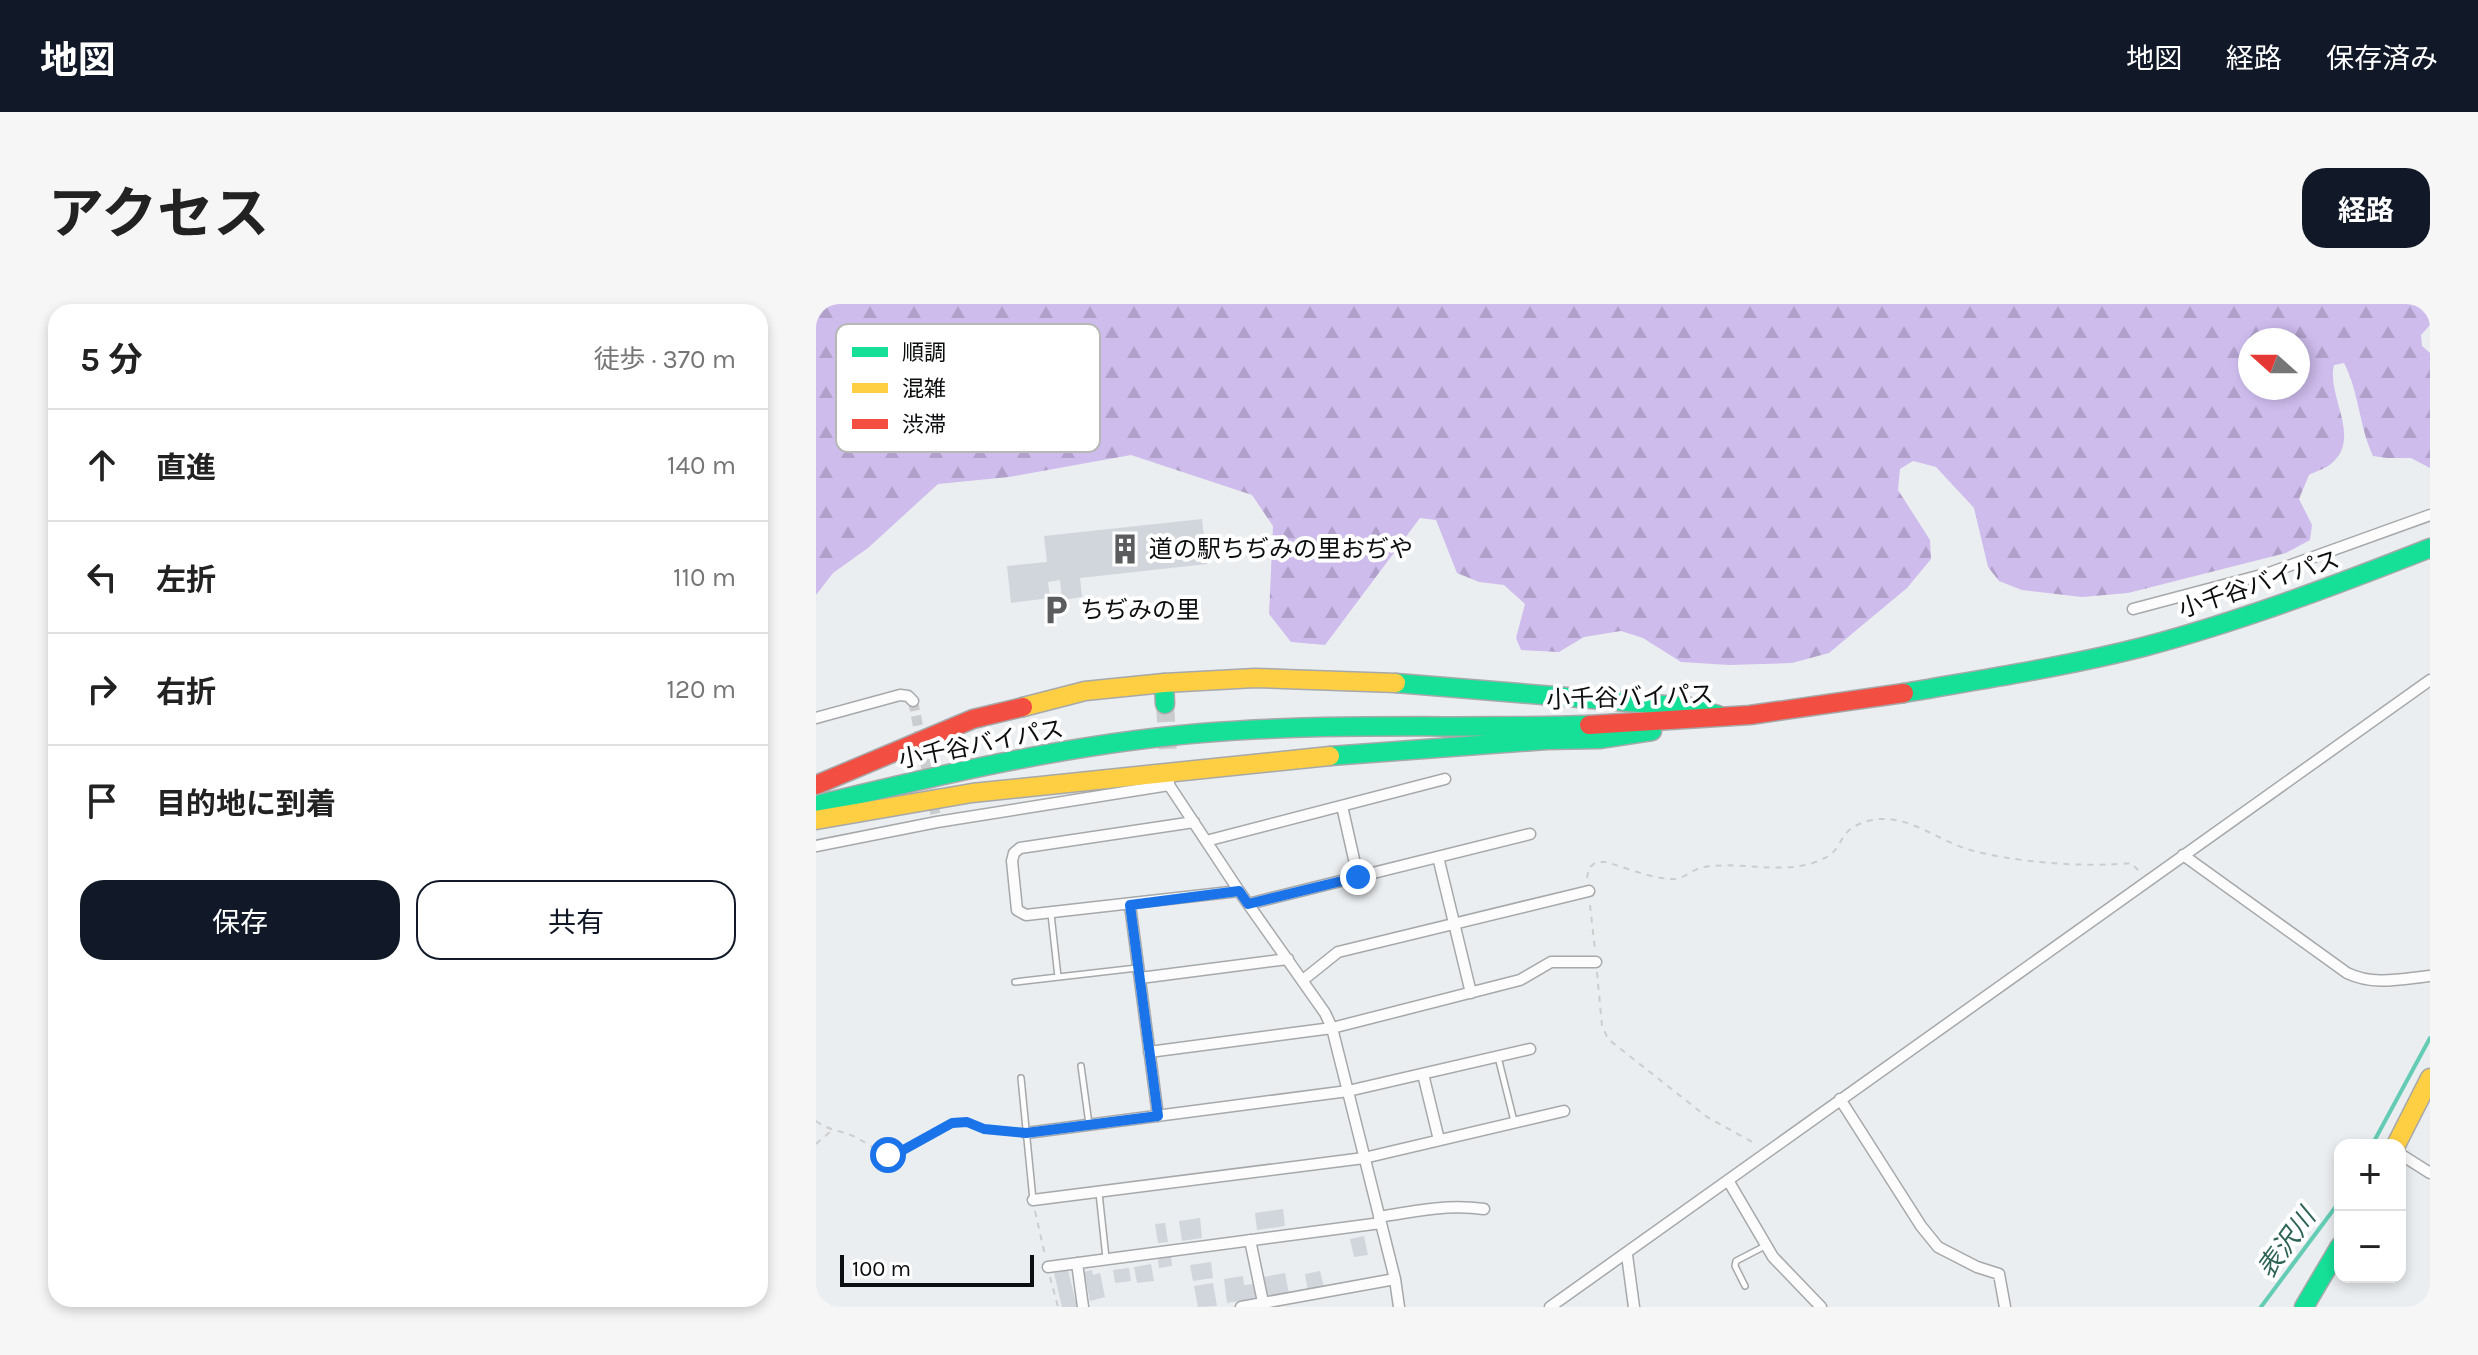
<!DOCTYPE html>
<html lang="ja">
<head>
<meta charset="utf-8">
<style>
	:root { --surface:#fff; --page:#f6f6f6; --text:#222; --muted:#767676; --line:#e0e0e0; --accent:#111827 }
	body { margin:0; font-family:Karla,"Noto Sans JP",sans-serif; background:var(--page); color:var(--text) }
	.controls { position:absolute; right:24px; bottom:24px; display:grid; overflow:hidden; border-radius:16px; box-shadow:0 4px 12px #0003 }
	.controls button { width:72px; height:72px; display:grid; place-items:center; padding:0; border:0; border-bottom:2px solid var(--line); background:var(--surface); color:var(--text); font:40px sans-serif }
	.compass { position:absolute; left:1422px; top:24px; width:72px; height:72px; border-radius:50%; background:var(--surface); box-shadow:0 4px 12px #0003; rotate:291deg }
	.scale { position:absolute; left:24px; bottom:20px; width:194px; box-sizing:border-box; padding-left:8px; border:4px solid #0c0e10; border-top:0; font-size:22px; line-height:28px; white-space:nowrap; color:#0c0e10; -webkit-text-stroke:6px #fff; paint-order:stroke }
	.stop { position:absolute; width:24px; height:24px; margin:-18px; border:6px solid #1a73e8; border-radius:50%; background:#fff }
	.stop.end { background:#1a73e8; border-color:#fff; box-shadow:0 2px 8px #0008 }
	.list { margin:0; padding:0; list-style:none }
	h2 { display:flex; justify-content:space-between; align-items:center; height:104px; margin:0; padding:0 32px; font-size:34px }
	h2 small { font-size:26px; font-weight:400; color:var(--muted) }
	.list li { display:grid; grid-template-columns:52px 1fr auto; gap:24px; align-items:center; box-sizing:border-box; height:112px; padding:0 32px; border-top:2px solid var(--line) }
	.list b { display:block; font-size:30px; white-space:nowrap }
	.list em { font-size:26px; font-style:normal; color:var(--muted) }
	.actions { display:flex; gap:16px; padding:24px 32px }
	.actions a { flex:1; padding:18px 0; border:2px solid var(--accent); border-radius:24px; text-align:center; font-size:28px; color:var(--accent) }
	.actions .main { background:var(--accent); color:#fff }
	.icon { flex:none; width:44px; height:44px; fill:none; stroke:currentColor; stroke-width:2; stroke-linecap:round; stroke-linejoin:round }
	.map { position:relative; flex:none; width:1614px; height:1003px; overflow:hidden; border-radius:24px }
	header { display:flex; align-items:center; gap:48px; box-sizing:border-box; height:112px; padding:0 40px; background:var(--accent); color:#fff }
	header strong { font-size:38px }
	nav { display:flex; gap:44px; margin-inline-start:auto; font-size:28px }
	.intro { display:flex; align-items:center; justify-content:space-between; box-sizing:border-box; height:192px; padding:0 48px }
	h1 { margin:0; font-size:56px }
	.button { padding:20px 36px; border-radius:24px; background:var(--accent); color:#fff; font-size:28px; font-weight:700 }
	main { display:flex; gap:48px; padding:0 48px }
	aside { flex:1; background:var(--surface); border-radius:24px; box-shadow:0 4px 12px #0003 }
	.map>svg:first-child { display:block }
	.forest { fill:url(#forest-firs); fill-rule:evenodd }
	.lines { fill:none; stroke-linecap:round; stroke-linejoin:round }
	.stream { stroke:#64ccb5; stroke-width:4 }
	.building { fill:#d1d5dc }
	.street-tunnel { stroke:#caccce; stroke-width:10; stroke-dasharray:10 5; stroke-linecap:butt }
	.highway-tunnel { stroke:#caccce; stroke-width:18; stroke-dasharray:18 9; stroke-linecap:butt }
	.lane-casing { stroke:#a6a8aa; stroke-width:8 }
	.street-casing { stroke:#a6a8aa; stroke-width:13 }
	.fast-casing { stroke:#a6a8aa; stroke-width:21 }
	.slow-casing { stroke:#a6a8aa; stroke-width:21 }
	.jam-casing { stroke:#a6a8aa; stroke-width:21 }
	.path { stroke:#cccdcd; stroke-width:2; stroke-dasharray:6 6; stroke-linecap:butt }
	.lane { stroke:#fcfcfd; stroke-width:5 }
	.street { stroke:#fcfcfd; stroke-width:10 }
	.fast { stroke:#16e098; stroke-width:18 }
	.slow { stroke:#ffcf43; stroke-width:18 }
	.jam { stroke:#f24e42; stroke-width:18 }
	.route { stroke:#1a73e8; stroke-width:10 }
	.labels { text-anchor:middle; stroke-width:8; stroke-linejoin:round; paint-order:stroke }
	.poi-label { font-size:24px; fill:#0c0e10; stroke:#fff; text-anchor:start }
	.street-label { font-size:24px; fill:#0c0e10; stroke:#fff }
	.water-label { font-size:26px; font-style:italic; fill:#2d6355; stroke:#fff }
	.key { fill:#fff; stroke:#b6b7b7; stroke-width:2 }
	.key-label { font-size:22px; fill:#0c0e10 }
</style>
</head>
<body>
<header>
<strong>地図</strong>
<nav><a>地図</a><a>経路</a><a>保存済み</a></nav>
</header>
<div class="intro"><h1>アクセス</h1><a class="button">経路</a></div>
<main>
<aside>
<h2>5 分<small>徒歩 · 370 m</small></h2>
<ul class="list">
<li><svg class="icon" aria-label="ahead" viewBox="0 0 24 24"><path d="M12 20V5M6 11l6-6 6 6"/></svg><div><b>直進</b></div><em>140 m</em></li>
<li><svg class="icon" aria-label="left" viewBox="0 0 24 24"><path d="M17 20v-9H6M10 6l-5 5 5 5"/></svg><div><b>左折</b></div><em>110 m</em></li>
<li><svg class="icon" aria-label="right" viewBox="0 0 24 24"><path d="M7 20v-9h11M14 6l5 5-5 5"/></svg><div><b>右折</b></div><em>120 m</em></li>
<li><svg class="icon" aria-label="arrive" viewBox="0 0 24 24"><path d="M6 21V4h12l-3 4 3 4H6"/></svg><div><b>目的地に到着</b></div></li>
</ul>
<div class="actions"><a class="main">保存</a><a>共有</a></div>
</aside>
<div class="map">
<svg width="1614" height="1003" viewBox="0 0 1614 1003">
	<defs>
		<pattern id="forest-firs" width="22" height="20" patternUnits="userSpaceOnUse" patternTransform="scale(2)"><rect width="22" height="20" fill="#cebced"/><path d="M5 1l3.5 6h-7zM16 11l3.5 6h-7z" fill="#b0a0ca"/></pattern>
	</defs>
	<rect width="100%" height="100%" fill="#ebeef0"/>
	<path class="forest" d="M0,0H1614V21L1605,31L1606,42L1614,49V164L1595,154H1571L1557,152C1543,122 1543,88 1528,59L1518,61C1510,91 1546,133 1516,159C1511,164 1500,167 1493,171L1483,195L1496,221L1494,236L1470,249L1312,289L1266,293L1206,286L1183,277L1172,263L1158,204L1120,163L1097,157L1084,165L1082,186L1114,236L1115,255L1091,284L1013,349L976,359L913,361L865,358L827,334L805,327L768,333L743,348L705,346L700,334L709,300L688,281L663,278L641,269L620,216L604,214L509,341L475,338L453,310L457,222L436,191L315,151L193,173L122,180L52,244L17,269L0,291ZM1434,36H1482V84H1434Z"/>
	<g class="lines">
		<path class="stream" d="M1556,841L1614,734
			M1445,1003L1524,897"/>
	</g>
	<path class="building" d="M386,215L391,260L264,274L266,293L246,296L244,276L232,278L234,294L195,299L191,262L231,258L228,232Z
		M467,905L469,922L441,926L439,909Z
		M384,914L386,934L366,937L363,917Z
		M349,919L352,938L342,939L339,920Z
		M548,932L552,951L538,953L534,935Z
		M355,952L356,962L343,964L342,954Z
		M395,958L397,974L377,977L374,961Z
		M335,960L338,977L321,979L318,963Z
		M313,964L315,977L299,979L297,966Z
		M252,966L261,1003H246L238,969Z
		M276,966L277,971L284,969L289,993L274,997L268,968Z
		M504,967L508,983L492,987L489,970Z
		M469,969L473,990L451,994L448,973Z
		M427,972L428,981L438,980L441,994L411,999L408,975Z
		M397,979L401,1002L382,1003L378,982Z"/>
	<g class="lines">
		<path class="street-tunnel" d="M97,397L121,518"/>
		<path class="highway-tunnel" d="M349,400L352,450"/>
		<g class="lane-casing">
			<path id="lane" d="M235,610L242,673
				M199,678L321,664
				M682,753L698,817
				M265,762L273,820
				M205,774L217,896
				M283,889L290,954
				M929,982L919,962L920,957L949,942"/>
		</g>
		<g class="street-casing">
			<path id="street" d="M1317,305L1453,269L1614,211
				M0,414L84,391L92,392L97,397
				M353,470V481L423,587L509,709L516,724L579,975L583,1003
				M526,502L542,573
				M378,518L204,544L198,549L196,557L201,606L210,611L423,587
				M390,537L629,475
				M0,542L121,518L353,481
				M1367,551L1531,669C1558,682 1585,675 1614,672
				M622,553L655,689
				M432,600L714,530
				M314,601L342,812
				M324,674L472,655
				M487,676L522,648L773,587
				M333,748L516,724L704,676L735,658H780
				M607,770L623,836
				M1024,795L1105,922L1122,943L1161,963L1183,970L1189,1003
				M210,829L532,787L714,745
				M1584,850L1614,869
				M913,878L957,953L1005,1003
				M217,896L548,854L748,807
				M563,913C598,907 632,900 668,905
				M434,936L448,1003
				M811,951L818,1003
				M261,959L267,1003
				M232,963L565,919
				M425,1003L579,975
				M734,1003L1614,376"/>
		</g>
		<g class="fast-casing">
			<path id="fast" d="M348,379L349,400
				M580,379L874,403L902,411
				M1088,389C1168,375 1248,363 1327,343C1425,317 1520,281 1614,244
				M514,452L731,436L783,435L836,427
				M0,501C127,470 255,440 386,429C515,418 644,425 773,421
				M1488,1003L1524,942"/>
		</g>
		<g class="slow-casing">
			<path id="slow" d="M207,403L269,387L348,379L439,374L580,379
				M0,516L156,489L514,452
				M1580,841L1614,774"/>
		</g>
		<g class="jam-casing">
			<path id="jam" d="M773,421L934,411L1088,389
				M0,481L157,415L207,403"/>
		</g>
		<path class="path" d="M771,574L773,564L780,558H790C811,564 834,574 855,575C868,576 876,565 888,563C930,556 976,575 1014,551C1020,547 1024,538 1028,532C1035,521 1053,515 1066,515C1095,514 1123,536 1151,545C1195,558 1269,564 1315,559L1323,567
			M774,601L779,646
			M781,668L786,722L792,735L891,813L940,840
			M0,817C14,827 23,826 37,832C51,838 65,852 80,850C99,840 126,818 148,818C161,819 182,827 197,829
			M0,840L14,828
			M219,907L229,951
			M234,973L242,1003"/>
		<use href="#lane" class="lane"/>
		<use href="#street" class="street"/>
		<use href="#fast" class="fast"/>
		<use href="#slow" class="slow"/>
		<use href="#jam" class="jam"/>
	</g>
	<g class="lines">
		<path class="route" d="M72,851L80,850L136,819L151,818L168,825L210,829L342,812L314,601L423,587L432,600L542,573"/>
	</g>
	<defs>
		<g id="building-bare" transform="scale(2.4)"><path d="M-4-6H4V6H1V3H-1V6H-4ZM-2.5-4.3h1.7v1.8h-1.7ZM.8-4.3h1.7v1.8H.8ZM-2.5-1h1.7V.8h-1.7ZM.8-1h1.7V.8H.8Z" fill="#5a5c5e" stroke="#fff" stroke-width="2.5" paint-order="stroke"/></g>
		<g id="parking-bare" transform="scale(2.4)"><path d="M-3.5-5.5H1a3.5 3.5 0 0 1 0 7H-1V5.5H-3.5ZM-1-3.4V-.6H.8a1.4 1.4 0 0 0 0-2.8Z" fill="#5a5c5e" stroke="#fff" stroke-width="2.5" paint-order="stroke"/></g>
	</defs>
	<g fill-rule="evenodd">
		<use href="#building-bare" x="309" y="245"/>
		<use href="#parking-bare" x="240" y="306"/>
	</g>
	<g class="labels">
		<g class="poi-label">
			<text x="333" y="253">道の駅ちぢみの里おぢや</text>
			<text x="264" y="314">ちぢみの里</text>
		</g>
		<g class="street-label">
			<text transform="translate(1443 280) rotate(-18)" y="8">小千谷バイパス</text>
			<text transform="translate(814 393) rotate(-2)" y="8">小千谷バイパス</text>
			<text transform="translate(165 440) rotate(-11)" y="8">小千谷バイパス</text>
		</g>
		<g class="water-label">
			<text transform="translate(1470 939) rotate(-54)" y="9">表沢川</text>
		</g>
	</g>
	<rect x="20" y="20" width="264" height="128" rx="12" class="key"/>
	<rect x="36" y="43" width="36" height="10" fill="#16e098"/>
	<rect x="36" y="79" width="36" height="10" fill="#ffcf43"/>
	<rect x="36" y="115" width="36" height="10" fill="#f24e42"/>
	<g class="key-label">
		<text x="86" y="56">順調</text>
		<text x="86" y="92">混雑</text>
		<text x="86" y="128">渋滞</text>
	</g>
</svg>
<div class="controls">
<button>+</button>
<button>−</button>
</div>
<svg class="compass" viewBox="-18 -18 36 36"><path d="M0-13l5 13h-10z" fill="#e53935"/><path d="M0 13l5-13h-10z" fill="#767676"/></svg>
<div class="scale">100 m</div>
<div class="stop" style="left:72px;top:851px"></div>
<div class="stop end" style="left:542px;top:573px"></div>
</div>
</main>
</body>
</html>
